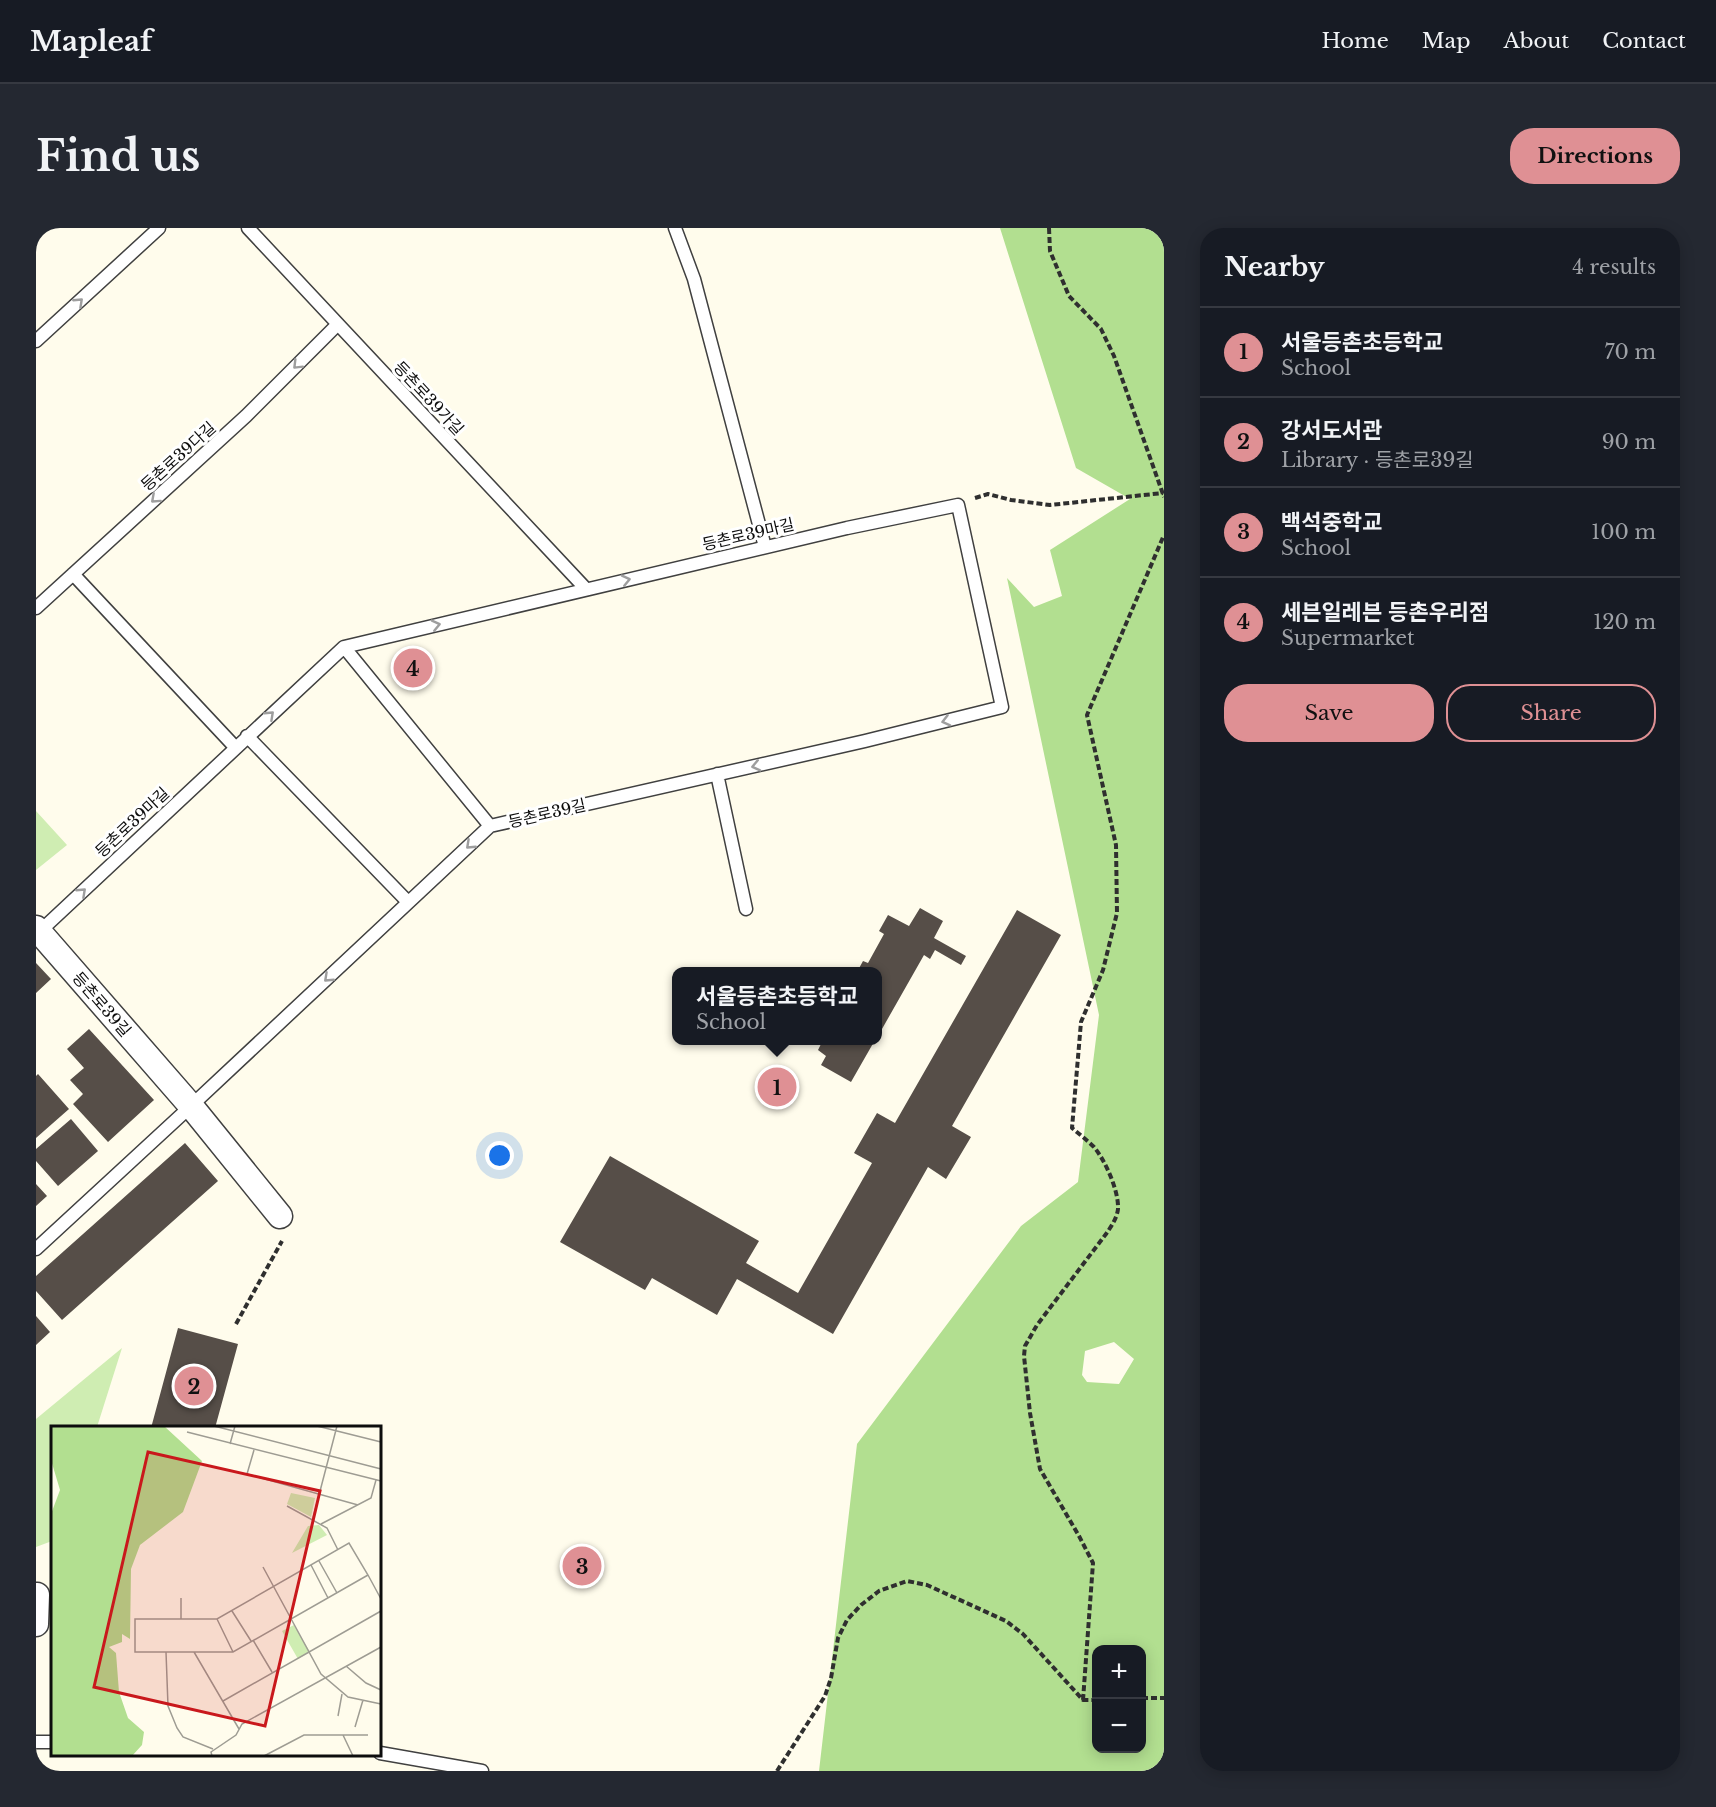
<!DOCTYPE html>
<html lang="en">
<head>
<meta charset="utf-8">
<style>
	:root { --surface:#171b24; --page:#242831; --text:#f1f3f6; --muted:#9ea1a6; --line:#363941; --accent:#df9094 }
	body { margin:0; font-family:"Libre Baskerville","Noto Sans KR",serif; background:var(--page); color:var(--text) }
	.controls { position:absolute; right:18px; bottom:18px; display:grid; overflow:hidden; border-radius:12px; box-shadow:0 3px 15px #0003 }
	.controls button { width:54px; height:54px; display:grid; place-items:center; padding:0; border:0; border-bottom:2px solid var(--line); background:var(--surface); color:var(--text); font:30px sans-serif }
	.you { position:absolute; left:464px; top:928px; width:21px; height:21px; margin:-15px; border:4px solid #fff; border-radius:50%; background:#1a73e8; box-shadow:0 0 0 9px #1a73e833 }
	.badge { display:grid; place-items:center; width:39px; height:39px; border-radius:50%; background:var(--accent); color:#111; font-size:20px; font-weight:700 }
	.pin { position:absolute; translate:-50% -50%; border:3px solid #fff; box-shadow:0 2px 6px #0006 }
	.popup { position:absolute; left:636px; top:739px; width:210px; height:78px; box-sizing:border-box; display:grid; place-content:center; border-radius:12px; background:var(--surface); filter:drop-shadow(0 2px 4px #0005); font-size:20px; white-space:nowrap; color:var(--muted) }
	.popup b { font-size:22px; color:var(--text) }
	.popup::after { content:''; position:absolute; left:50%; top:100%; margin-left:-12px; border:12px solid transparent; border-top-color:var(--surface) }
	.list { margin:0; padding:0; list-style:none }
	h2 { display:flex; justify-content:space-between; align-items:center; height:78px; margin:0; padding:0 24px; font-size:26px }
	h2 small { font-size:20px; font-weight:400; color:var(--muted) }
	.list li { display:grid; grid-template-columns:39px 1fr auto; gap:18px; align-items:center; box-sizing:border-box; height:90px; padding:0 24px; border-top:2px solid var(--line) }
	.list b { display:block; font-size:22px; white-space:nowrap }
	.list p { margin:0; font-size:20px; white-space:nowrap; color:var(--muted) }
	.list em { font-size:20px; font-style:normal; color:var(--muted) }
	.actions { display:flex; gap:12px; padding:18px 24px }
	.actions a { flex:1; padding:14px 0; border:2px solid var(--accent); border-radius:24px; text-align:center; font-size:21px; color:var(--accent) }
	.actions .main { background:var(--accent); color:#111 }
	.map { position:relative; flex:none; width:1128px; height:1543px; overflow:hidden; border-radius:24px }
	header { display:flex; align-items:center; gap:36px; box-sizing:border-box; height:84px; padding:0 30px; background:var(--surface); border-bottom:2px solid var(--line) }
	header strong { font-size:28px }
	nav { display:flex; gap:33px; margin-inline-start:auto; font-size:21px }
	.intro { display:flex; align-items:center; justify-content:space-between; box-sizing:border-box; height:144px; padding:0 36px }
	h1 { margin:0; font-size:42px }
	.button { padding:15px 27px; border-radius:24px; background:var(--accent); color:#111; font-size:21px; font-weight:700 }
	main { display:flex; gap:36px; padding:0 36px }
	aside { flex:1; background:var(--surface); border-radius:24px; box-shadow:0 3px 15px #0003 }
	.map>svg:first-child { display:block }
	.green { fill:#cfedb2 }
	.forest { fill:#b2df90; fill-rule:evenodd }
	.building { fill:#564e48 }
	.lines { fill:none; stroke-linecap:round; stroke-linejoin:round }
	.lane-casing { stroke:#404040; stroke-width:15 }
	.street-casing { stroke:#404040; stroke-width:27 }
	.path { stroke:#2f2f2f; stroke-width:4; stroke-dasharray:6 3; stroke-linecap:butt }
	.lane { stroke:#fff; stroke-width:12 }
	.street { stroke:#fff; stroke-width:24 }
	.oneway { stroke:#9e9e9e }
	.labels { text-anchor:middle; stroke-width:6; stroke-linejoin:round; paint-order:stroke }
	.street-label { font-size:16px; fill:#0d0d0d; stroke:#fff }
	.inset-road { fill:none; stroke:#9e9c93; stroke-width:1.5 }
	.view { fill:#c9181c; fill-opacity:0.15; stroke:#c9181c; stroke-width:3 }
	.inset-edge { fill:none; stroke:#0d0d0d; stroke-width:3 }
</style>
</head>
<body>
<header>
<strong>Mapleaf</strong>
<nav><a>Home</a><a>Map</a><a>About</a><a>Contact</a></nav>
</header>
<div class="intro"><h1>Find us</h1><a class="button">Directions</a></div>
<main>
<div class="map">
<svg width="1128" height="1543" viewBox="0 0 1128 1543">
	<rect width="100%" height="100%" fill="#fffcec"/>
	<path class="green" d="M0,583L31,617L0,642Z
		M86,1120L61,1199L16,1200V1313L0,1319V1191Z"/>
	<path class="forest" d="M964,0H1128V1543H783L821,1216L985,998L1042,954L1063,787L971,350L998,379L1026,368L1014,322L1094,271L1040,240ZM1078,1114L1098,1131L1083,1156L1051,1154L1046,1147L1049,1123ZM1060,1422H1106V1520H1060Z"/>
	<path class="building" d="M884,680L907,693L898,710L930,728L925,737L899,722L894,731L888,727L842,808V744H821L827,733L832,735L848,706L843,703L852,687L873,698Z
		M981,682L1025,707L916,898L935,909L910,951L892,939L797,1106L701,1051L681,1087L616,1050L609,1062L524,1014L574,928L723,1013L710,1035L762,1065L836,935L818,925L841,885L859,895Z
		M0,735L15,751L0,765Z
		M53,801L118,872L72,914L37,876L47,866L34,852L48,840L31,821Z
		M787,812H839L815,854L785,837L790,828L782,822Z
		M2,846L33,881L0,910V848Z
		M35,891L62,923L22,958L0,933V921Z
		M149,915L182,953L26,1092L0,1063V1048Z
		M0,956L11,968L0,978Z
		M0,1088L14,1104L0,1117Z
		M142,1100L202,1116L179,1200H115Z"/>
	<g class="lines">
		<g class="lane-casing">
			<path id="lane" d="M212,0L550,361
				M639,0L658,51L729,319
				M0,113L123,0
				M37,346L199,519
				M0,380L210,188L302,96
				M308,419L454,598
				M211,508L372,674
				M681,546L710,681
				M0,1021L155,878L454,598L829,513L966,479L922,277L811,300L308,419L1,706
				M0,1514H16
				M344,1525L446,1543"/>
		</g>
		<g class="street-casing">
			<path id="street" d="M0,700L155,878L244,988
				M0,1396L1,1367"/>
		</g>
		<path class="path" d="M1013,0L1014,23L1033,68L1065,101L1078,128L1128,269
			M939,270L952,266L975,272L1014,277L1127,265
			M200,1096L246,1013
			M1106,1470H1128
			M1047,1472L1057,1335L1043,1308L1004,1241L994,1185L988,1128L989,1118L1001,1097L1070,1006C1075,999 1081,990 1082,981C1083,963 1069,932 1058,919C1051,912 1043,906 1036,900L1045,794L1067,742L1081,685L1080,617L1051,487L1128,307
			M741,1543L789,1468L795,1450L802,1410L811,1392L825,1377L843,1363L871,1353L891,1357L970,1393L987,1406L1047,1472H1060"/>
		<use href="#lane" class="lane"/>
		<use href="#street" class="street"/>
	</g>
	<defs><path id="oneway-chevron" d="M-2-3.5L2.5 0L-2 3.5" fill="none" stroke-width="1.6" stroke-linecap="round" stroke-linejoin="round" transform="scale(1.5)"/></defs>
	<g class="oneway">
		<use href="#oneway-chevron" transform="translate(43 74) rotate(-43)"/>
		<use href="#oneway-chevron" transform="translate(261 137) rotate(135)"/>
		<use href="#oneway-chevron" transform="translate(119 271) rotate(138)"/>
		<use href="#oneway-chevron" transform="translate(590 352) rotate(-13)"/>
		<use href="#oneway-chevron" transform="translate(400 397) rotate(-13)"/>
		<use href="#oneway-chevron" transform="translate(234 487) rotate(-43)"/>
		<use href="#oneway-chevron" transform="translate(910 493) rotate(166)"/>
		<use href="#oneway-chevron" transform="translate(720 538) rotate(167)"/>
		<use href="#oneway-chevron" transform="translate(434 617) rotate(137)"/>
		<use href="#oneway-chevron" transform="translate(46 664) rotate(-43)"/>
		<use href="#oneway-chevron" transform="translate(292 750) rotate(137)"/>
	</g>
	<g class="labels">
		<g class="street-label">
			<text transform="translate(393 170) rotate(47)" y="6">등촌로39가길</text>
			<text transform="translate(142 228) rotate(-42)" y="6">등촌로39다길</text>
			<text transform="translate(712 306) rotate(-13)" y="6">등촌로39마길</text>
			<text transform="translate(511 585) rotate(-13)" y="6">등촌로39길</text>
			<text transform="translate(96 594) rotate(-43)" y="6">등촌로39마길</text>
			<text transform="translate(66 776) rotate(49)" y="6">등촌로39길</text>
		</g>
	</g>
	<g transform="translate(15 1198)">
		<rect width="330" height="330" fill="#fffcec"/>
		<path d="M240,67L264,72L260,91L236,78ZM268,99L276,109L241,127L257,100ZM243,199L259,226L247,233L231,205Z" fill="#cfedb2"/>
		<path d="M0,0H113L151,35L132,86L89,119L80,143L79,213L71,208V216L58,221L65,227L68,266L77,292L93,306L91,319L81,330H0V88L9,64L0,34Z" fill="#b2df90"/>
		<path class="inset-road" d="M163,0L330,43M266,0L330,16M136,6L330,55M179,18L184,0M203,24L196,48L307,79M236,80L276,102L287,124M262,92L286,0M270,98L320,72L325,54M268,135L286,167M260,139L277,172M212,141L270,248L297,271L330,278M317,149L182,226H84V193H166L298,117L317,149L330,173M181,185L200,215M130,193V172M166,193L182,226M202,214L221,246M115,226L117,280L126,302L132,311L162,323M143,226L188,303M295,240L315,257L330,264M172,275L330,185M287,290L291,268M304,301L312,274M292,309L302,330M161,330L160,326L185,309L191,298L330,221M213,330L253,309H317"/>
		<path class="view" d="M97,26L269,65L214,300L43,261Z"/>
		<rect width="330" height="330" class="inset-edge"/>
	</g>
</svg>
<div class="controls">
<button>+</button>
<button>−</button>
</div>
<div class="you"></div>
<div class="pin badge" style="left:741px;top:859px">1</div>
<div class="popup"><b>서울등촌초등학교</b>School</div>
<div class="pin badge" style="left:158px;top:1158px">2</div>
<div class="pin badge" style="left:546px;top:1338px">3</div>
<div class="pin badge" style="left:377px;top:440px">4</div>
</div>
<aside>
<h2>Nearby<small>4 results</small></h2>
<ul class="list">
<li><span class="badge">1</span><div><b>서울등촌초등학교</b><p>School</p></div><em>70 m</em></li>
<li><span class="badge">2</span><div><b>강서도서관</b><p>Library · 등촌로39길</p></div><em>90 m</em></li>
<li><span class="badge">3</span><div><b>백석중학교</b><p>School</p></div><em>100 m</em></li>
<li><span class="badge">4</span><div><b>세븐일레븐 등촌우리점</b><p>Supermarket</p></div><em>120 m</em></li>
</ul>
<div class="actions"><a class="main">Save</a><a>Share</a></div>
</aside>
</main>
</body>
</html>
